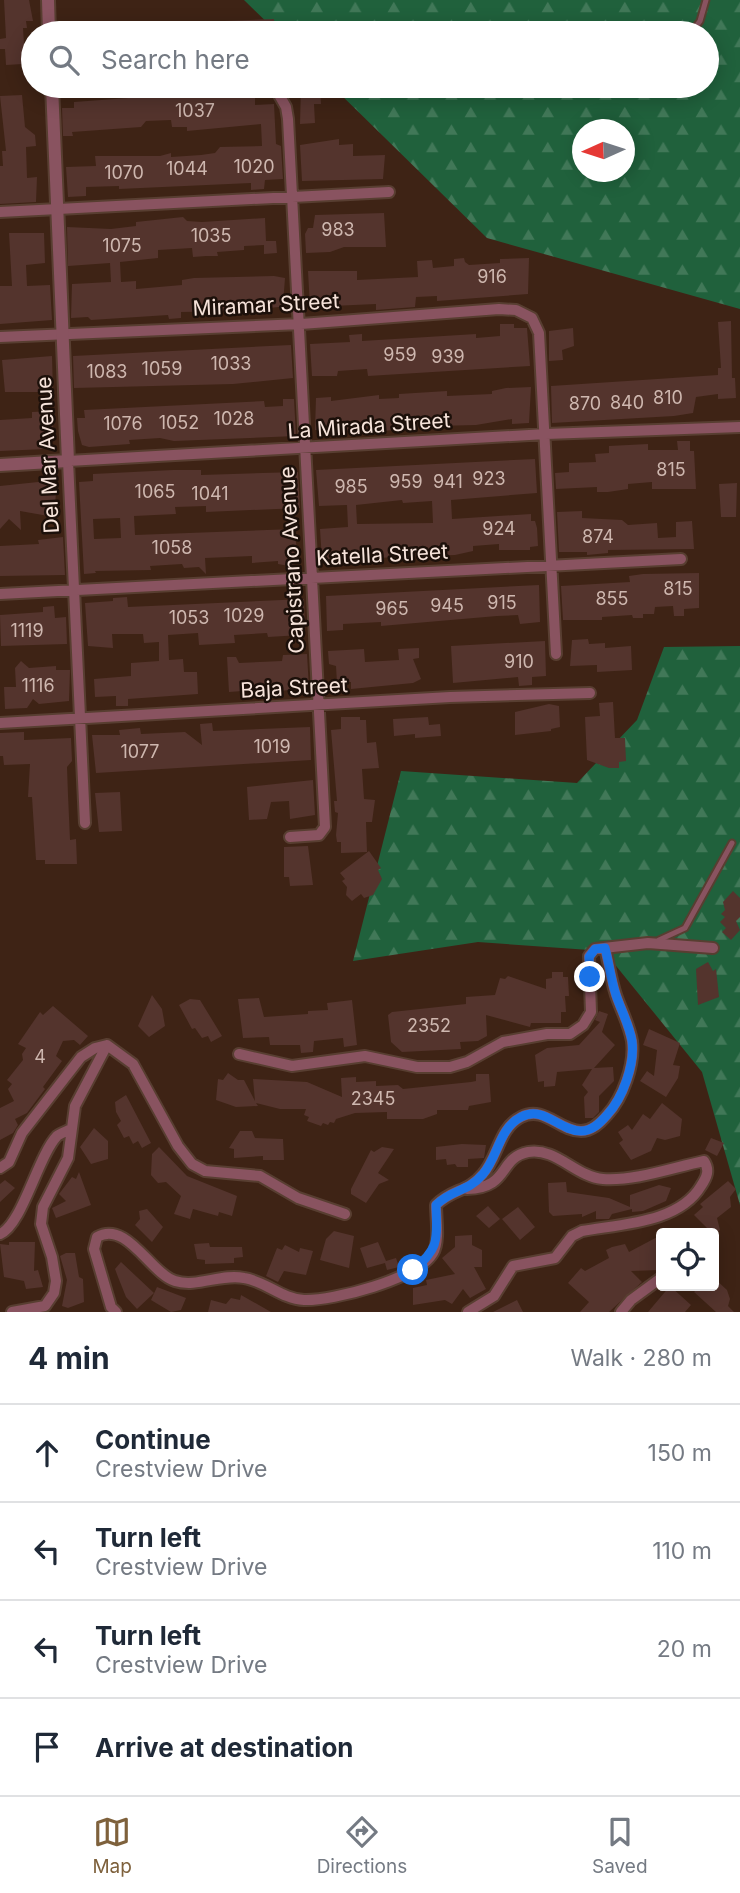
<!DOCTYPE html>
<html lang="en">
<head>
<meta charset="utf-8">
<style>
	:root { --surface:#fff; --page:#f2f2f3; --text:#1f2937; --muted:#747a83; --line:#e0e1e3; --accent:#7e613c }
	body { margin:0; font-family:Inter,sans-serif; background:var(--page); color:var(--text) }
	.controls { position:absolute; right:21px; bottom:21px; display:grid; overflow:hidden; border-radius:7px; box-shadow:0 4px 18px #0003 }
	.controls button { width:63px; height:63px; display:grid; place-items:center; padding:0; border:0; border-bottom:2px solid var(--line); background:var(--surface); color:var(--text); font:35px sans-serif }
	.compass { position:absolute; left:572px; top:119px; width:63px; height:63px; border-radius:50%; background:var(--surface); box-shadow:0 4px 18px #0003; rotate:267deg }
	.stop { position:absolute; width:21px; height:21px; margin:-16px; border:5px solid #1a73e8; border-radius:50%; background:#fff }
	.stop.end { background:#1a73e8; border-color:#fff; box-shadow:0 2px 7px #0008 }
	.list { margin:0; padding:0; list-style:none }
	h2 { display:flex; justify-content:space-between; align-items:center; height:91px; margin:0; padding:0 28px; font-size:30px }
	h2 small { font-size:23px; font-weight:400; color:var(--muted) }
	.list li { display:grid; grid-template-columns:46px 1fr auto; gap:21px; align-items:center; box-sizing:border-box; height:98px; padding:0 28px; border-top:2px solid var(--line) }
	.list b { display:block; font-size:26px; white-space:nowrap }
	.list p { margin:0; font-size:23px; white-space:nowrap; color:var(--muted) }
	.list em { font-size:23px; font-style:normal; color:var(--muted) }
	.icon { flex:none; width:38px; height:38px; fill:none; stroke:currentColor; stroke-width:2; stroke-linecap:round; stroke-linejoin:round }
	.map { position:relative; flex:none; width:740px; height:1312px; overflow:hidden }
	.search { position:absolute; background:var(--surface); box-shadow:0 4px 18px #0003; left:21px; right:21px; top:21px; height:77px; display:flex; align-items:center; gap:18px; box-sizing:border-box; padding:0 24px; border-radius:38px; color:var(--muted); font-size:26px }
	.sheet { height:483px; background:var(--surface) }
	nav { display:flex; justify-content:space-around; align-items:center; box-sizing:border-box; height:98px; border-top:2px solid var(--line); background:var(--surface); font-size:19px; color:var(--muted) }
	nav a { display:grid; justify-items:center; gap:4px }
	nav .on { color:var(--accent) }
	.map>svg:first-child { display:block }
	.forest { fill:url(#forest-firs); fill-rule:evenodd }
	.building { fill:#54342d; fill-rule:evenodd }
	.lines { fill:none; stroke-linecap:round; stroke-linejoin:round }
	.service-casing { stroke:#583e31; stroke-width:9 }
	.minor-casing { stroke:#583e31; stroke-width:14 }
	.tertiary-casing { stroke:#583e31; stroke-width:16 }
	.service { stroke:#895360; stroke-width:5 }
	.minor { stroke:#895360; stroke-width:10 }
	.tertiary { stroke:#895360; stroke-width:12 }
	.route { stroke:#1a73e8; stroke-width:9 }
	.labels { text-anchor:middle; stroke-width:5; stroke-linejoin:round; paint-order:stroke }
	.number-label { font-size:18px; fill:#ceb7af }
	.street-label { font-size:21px; fill:#f6e3da; stroke:#1c100a }
</style>
</head>
<body>
<div class="map">
<svg width="740" height="1312" viewBox="0 0 740 1312">
	<defs>
		<pattern id="forest-firs" width="22" height="20" patternUnits="userSpaceOnUse" patternTransform="scale(1.75)"><rect width="22" height="20" fill="#20613c"/><path d="M5 1l3.5 6h-7zM16 11l3.5 6h-7z" fill="#417858"/></pattern>
	</defs>
	<rect width="100%" height="100%" fill="#3e2315"/>
	<path class="forest" d="M244,0H740V309L487,238L332,86H707V33H278ZM582,130H624V172H582Z
		M740,646V1205L702,1072L604,951L478,942L353,961L401,771L577,783L637,720L664,647Z"/>
	<path class="building" d="M4,0H29L33,21H26L27,28H23L25,60L33,59V72H23V64L6,65L5,49H0V39L6,38Z
		M274,19L275,33H122V25Z
		M301,86L320,87L321,104H314L315,123L300,124Z
		M223,91L255,92V105L274,104L276,144L281,146L283,179L265,180L264,189L251,190V183L119,189V186L86,187V196L68,197L66,167L96,166L95,156H160L171,153V157L201,155L215,153L220,147L262,146L261,124L187,131V127H172L171,120L146,121L141,127L72,132L73,136H63L62,108H74V102Z
		M22,95L25,127L35,135L36,146L26,147L27,178L37,177L36,202L0,204V166H3L2,151H6L0,96Z
		M339,139V145L353,144V156L385,155L383,179L302,181L300,145Z
		M384,213L386,247H344L330,252L306,253L305,234L308,228H313L315,215Z
		M183,217L187,221L202,222L265,218L266,241H276L277,253L264,254V245L244,246V250L217,252L218,256H206L193,257L192,248L158,250V258L120,262L121,282L136,281V289L182,285V280L194,278L274,276L285,278L283,304L279,307L233,311L181,312V318L169,319L168,315L91,320L88,317L71,318L72,284L111,282L110,263L68,266L67,227L111,229L136,226V222Z
		M9,233H44L45,263L26,265L27,286L50,285L52,320L0,324V286H12Z
		M464,258L465,262L469,265L500,263V259L529,258L528,294L437,301V296L416,297L415,307L376,310V304L310,307L308,271H357V280L418,277L417,261L432,260L433,268L454,266V259Z
		M731,321L732,378H735L736,398L718,399V394L696,397L693,413L674,416L552,423L551,386L718,375V368H721L718,322Z
		M500,324H514V328H527L530,366L368,376L367,369L338,371L337,376H312L310,344L350,342L349,335L362,334V341L476,334V338L500,336Z
		M573,328L574,346L562,350L563,360L549,361V331Z
		M291,345L293,378L233,384L74,388L73,356Z
		M52,356L53,392H5L2,360Z
		M531,387L529,423L512,424V419L476,425L395,427V430L381,431L315,430L316,398L331,397V401L379,395V399L399,398V394L447,391V396L492,394V391L506,388Z
		M283,399H294L296,436L174,441L160,438L129,440L130,444L89,447L82,445L78,431L77,418H85L84,410L264,401L265,407L283,406Z
		M52,411L54,438H50V444H46V449L0,451V420L32,418V412Z
		M677,441H690V451H694L696,489H652V482L628,484V489L608,492H597V487L556,489L555,473L569,472V463L596,462L595,454L609,453V446L648,444V450H678Z
		M535,459L537,493L451,500L452,519L531,514V521H535L537,528L538,546L530,547V550H499V544L473,546V551L455,555L322,560L320,529L348,527L347,505L319,506L316,470ZM402,500L403,503L432,501L433,523L357,524L356,505Z
		M173,470H201V475L298,472L300,508L206,512V506L175,507L176,514L134,516L135,535L294,529L299,563L289,566L278,564V561L252,563V556L205,558L206,574L199,567L184,568L182,564L150,566L151,570L95,571L96,573L84,574L79,482L93,481V474ZM120,518L121,538L94,539L93,519Z
		M57,480L54,517L20,511L21,530L9,519L0,529V486Z
		M737,483L736,517H721L719,484Z
		M582,511V518L622,520L628,525L657,523L658,538L676,537V522L692,521L694,549L608,550V553L587,555V552H559L557,512Z
		M63,537L65,575L0,576V546L39,544L38,540Z
		M699,573V608L684,609V616H674L673,606L655,607L654,614H643V618H633L632,615L602,617V620H563L561,586L630,582L629,576L643,574Z
		M539,585L540,622L520,624L518,615L497,616L381,626V622L343,624V630L327,631L326,596Z
		M127,597L128,607L304,599L305,630L301,635L268,637L267,633L234,635L235,643L199,645L198,633L168,635L169,660L183,659L184,672H197L198,694L128,699V706H116V696L95,697L94,679L131,676V663L159,661V642L144,643L143,634H112L113,648L88,646L85,603L113,601V598Z
		M54,606L55,618L66,617L67,644L1,646L0,615L43,612V607Z
		M588,639L589,644L605,643V648L631,646L632,670L597,672V665L570,666L572,640Z
		M545,641L546,676L532,677V685L519,686L518,677L453,683L451,646Z
		M419,648V658L413,659L421,679L413,683L351,689V682L337,683L336,666L329,664L328,651L364,649L365,662L399,660L398,649Z
		M307,654L309,688L280,691V697H269V693L259,694L257,690L229,692L227,657H236L239,663L282,661L283,655Z
		M21,661L29,668L56,666V670H70L69,701L39,704L33,699L27,708L5,709L4,687H16L15,668Z
		M613,702L615,738H625L626,761L619,762V768H609L587,760L585,717L600,716L599,703Z
		M549,704L559,706L560,727L551,729V731L515,735V712Z
		M341,717H360V720H366L367,743L376,742L379,768L362,769L364,799L375,800L372,822H366L367,852L341,853V842H337L336,835L338,813L335,812L334,801H337L331,730L341,729Z
		M428,717L429,725L440,724L441,736L415,738V734L394,736L393,719Z
		M212,723L213,731L310,727L311,760L96,773L92,735H120L119,730L140,728L141,734L185,732L202,745L200,724Z
		M24,732V740L71,738L72,761L67,767L68,795L70,840L76,839L77,864H45V860H36L32,797H28L30,764L4,765L3,756H0V733Z
		M313,780L315,815L290,819L289,801L271,802L267,819L249,820L247,787Z
		M120,792L122,831L99,832L95,793Z
		M308,846L313,885L290,886L289,877H284V847Z
		M369,851L381,868L378,870L382,879L373,895L364,898L361,894L352,901L346,895L347,887L342,881L345,879L340,873Z
		M733,891L740,898V917L736,921L740,930L731,940L722,932L726,928L720,922L725,917L721,914L725,910L723,902Z
		M708,962L713,971L716,969L719,997L698,1005L696,969Z
		M552,972H563V977H568L569,996H565L566,1012H561V1023H531L530,1027L486,1015L487,1036L478,1041L460,1042L461,1049L402,1052L391,1042L388,1015L392,1012L466,1004V997L495,995L500,978L505,979L508,976L546,989V979L552,978Z
		M152,995L162,1009L165,1026L149,1037L138,1026Z
		M259,998L264,1017L308,1014V1011L328,1010L327,1003L352,1000L357,1045L344,1047L343,1038L314,1041L313,1052L301,1053L300,1045H270L269,1037L243,1038L238,999Z
		M190,999L200,1000L222,1036L211,1042L208,1036L202,1038L195,1028L192,1029L179,1005Z
		M53,1006L88,1036L80,1045L74,1040L63,1041L56,1056L62,1061L43,1087L45,1089L27,1113L15,1119L18,1125L13,1133L0,1140V1108L14,1101L8,1089L12,1084L7,1080L23,1060L22,1054L26,1048L18,1044L40,1012L43,1015Z
		M599,1011L608,1014L602,1032L615,1045L594,1068L613,1067L614,1081L599,1096V1112L593,1118H585L584,1097L588,1092L582,1085L592,1069L557,1072L555,1086L544,1087V1081L538,1082L535,1055L547,1048L579,1045L600,1022L595,1020Z
		M649,1029L680,1043L673,1065L680,1066L678,1078L666,1097L640,1081L647,1071L654,1076L657,1050L643,1045Z
		M228,1073L238,1080H244L255,1101L253,1079L307,1082L342,1097L341,1078L356,1077V1082L376,1081V1086L398,1085L403,1089L471,1082L476,1081V1074H489L491,1102L469,1106L468,1110H437V1114L423,1119H387V1112L355,1113L336,1119L334,1123L330,1122L328,1125L323,1123L321,1126L307,1121L309,1117L304,1115L306,1109H280L256,1103L258,1106L236,1107L216,1100L218,1079L223,1080Z
		M126,1095L151,1143L142,1148L138,1141L133,1144L129,1136L124,1138L117,1125L121,1121L116,1112L115,1102Z
		M662,1103L682,1119L680,1136L665,1140L657,1138L651,1151L631,1160L619,1143L623,1140L618,1132L628,1125L632,1130L643,1114L650,1119Z
		M94,1128L108,1141V1159L91,1164L80,1147Z
		M240,1131H252L255,1138L283,1139L284,1160H263V1156L234,1158V1149L229,1148Z
		M711,1138L724,1143L717,1156L705,1150Z
		M462,1144L486,1145L484,1158L468,1159V1167H457L455,1164L447,1165L446,1159L436,1160V1147Z
		M159,1147L187,1176L237,1196L232,1216L219,1212L218,1216L193,1209L190,1219L174,1214L181,1196L166,1182L158,1183L151,1175L152,1154Z
		M382,1147L394,1149L378,1173L389,1180L379,1184L366,1203L351,1194V1189L371,1150L374,1152Z
		M79,1172L91,1205L56,1218L52,1208L66,1201L59,1194L72,1177L76,1179Z
		M5,1180L15,1188L0,1202V1184Z
		M728,1181L736,1189L730,1197L731,1207L717,1218L720,1230L714,1235L694,1215L703,1207L700,1204Z
		M566,1182L567,1192L609,1198L630,1207V1195L659,1185L671,1188L666,1201L643,1211L632,1212V1209L612,1214L609,1219H596V1211L582,1217V1214L553,1216L549,1212L548,1183Z
		M488,1206L500,1219L489,1228L476,1216Z
		M518,1207L535,1227L520,1240L502,1219Z
		M147,1209L163,1227L152,1242L135,1225L140,1219L139,1211Z
		M334,1231L354,1236L349,1268L320,1260L326,1239Z
		M472,1235V1245L482,1250V1267H474L486,1289L470,1298L463,1289L452,1304L445,1300L413,1305V1288L427,1285L426,1280L455,1274L442,1258L455,1247V1236Z
		M661,1235V1270L631,1271L642,1282L609,1312H580L589,1302L568,1283L581,1268L585,1271L609,1258L606,1250L612,1247L625,1244L629,1252Z
		M9,1242H35L34,1271L38,1270L43,1287L26,1289L24,1281L4,1277L0,1244L9,1245Z
		M378,1242L386,1261L396,1258L399,1267L387,1270L385,1263L367,1268L360,1248Z
		M209,1243L210,1247H242L243,1257L234,1258V1263L205,1264V1260L197,1259L194,1244Z
		M285,1245L299,1252L300,1248L313,1251L306,1275L284,1271L278,1282L266,1276L277,1248L282,1250Z
		M66,1253H75L79,1277L83,1279L84,1302L68,1308L62,1306L67,1280L60,1256Z
		M121,1262L154,1293L137,1309L126,1297L118,1277L115,1269Z
		M714,1278L727,1290L730,1299L728,1306L734,1312H716L694,1292L700,1286H714Z
		M670,1286L691,1305L685,1312H648Z
		M157,1287L186,1298L181,1310L171,1312L151,1300Z
		M241,1295L271,1312H208L211,1300L226,1304L231,1298L240,1300Z
		M517,1300L523,1312H493Z"/>
	<g class="lines">
		<g class="service-casing">
			<path id="service" d="M691,33L700,21L706,0
				M659,940L685,928L732,843"/>
		</g>
		<g class="minor-casing">
			<path id="minor" d="M274,86L286,107L288,119L325,827L319,835L290,837
				M0,212L389,192
				M0,337L301,324L499,309L516,310L532,318L539,333L556,654
				M0,594L681,559
				M0,723L450,697L590,693
				M85,823L68,461L546,434L740,427
				M107,1045L133,1064L178,1146L192,1164L205,1171L260,1176L298,1198L345,1214
				M239,1054L292,1066L365,1056L417,1067H450L467,1062L503,1042L547,1034H570L583,1025L591,1012L589,956L595,949L648,943L713,948
				M0,1168L9,1162L22,1133L81,1057L95,1048L107,1045
				M467,1189C510,1188 498,1158 528,1152C556,1147 576,1177 603,1179C636,1181 671,1168 704,1161C710,1170 707,1177 701,1186C679,1223 621,1224 582,1231L572,1236L555,1258L513,1266L494,1296L468,1312
				M0,1234C22,1225 38,1156 57,1136C61,1133 68,1131 72,1128
				M12,1312L45,1306L54,1293L56,1281L52,1257L41,1224L43,1207L68,1158L75,1106L107,1045
				M116,1312L111,1307L94,1249L97,1237C127,1220 150,1273 175,1281C197,1288 222,1273 244,1278C265,1281 282,1299 304,1300C333,1301 418,1279 433,1253C440,1241 436,1219 436,1205C453,1188 467,1193 483,1174C498,1157 499,1128 521,1117C544,1105 559,1131 581,1131C592,1131 600,1123 607,1115C623,1098 635,1064 632,1041C629,1024 621,1010 616,995C611,980 609,964 605,948
				M621,1312L631,1300L661,1278"/>
		</g>
		<g class="tertiary-casing">
			<path id="tertiary" d="M48,0L49,33
				M0,465L68,461L52,86"/>
		</g>
		<use href="#service" class="service"/>
		<use href="#minor" class="minor"/>
		<use href="#tertiary" class="tertiary"/>
	</g>
	<g class="lines">
		<path class="route" d="M413,1270C440,1248 437,1239 436,1205C453,1188 467,1193 483,1174C498,1157 499,1128 521,1117C544,1105 559,1131 581,1131C592,1131 600,1123 607,1115C623,1098 635,1064 632,1041C629,1024 621,1010 616,995C611,980 609,963 605,948L595,949L589,957L590,977"/>
	</g>
	<g class="labels">
		<g class="number-label">
			<text x="195" y="117">1037</text>
			<text x="254" y="173">1020</text>
			<text x="187" y="175">1044</text>
			<text x="124" y="179">1070</text>
			<text x="338" y="236">983</text>
			<text x="211" y="242">1035</text>
			<text x="122" y="252">1075</text>
			<text x="492" y="283">916</text>
			<text x="400" y="361">959</text>
			<text x="448" y="363">939</text>
			<text x="231" y="370">1033</text>
			<text x="162" y="375">1059</text>
			<text x="107" y="378">1083</text>
			<text x="668" y="404">810</text>
			<text x="627" y="409">840</text>
			<text x="585" y="410">870</text>
			<text x="234" y="425">1028</text>
			<text x="179" y="429">1052</text>
			<text x="123" y="430">1076</text>
			<text x="671" y="476">815</text>
			<text x="489" y="485">923</text>
			<text x="406" y="488">959</text>
			<text x="448" y="488">941</text>
			<text x="351" y="493">985</text>
			<text x="155" y="498">1065</text>
			<text x="210" y="500">1041</text>
			<text x="499" y="535">924</text>
			<text x="598" y="543">874</text>
			<text x="172" y="554">1058</text>
			<text x="678" y="595">815</text>
			<text x="612" y="605">855</text>
			<text x="502" y="609">915</text>
			<text x="447" y="612">945</text>
			<text x="392" y="615">965</text>
			<text x="244" y="622">1029</text>
			<text x="189" y="624">1053</text>
			<text x="27" y="637">1119</text>
			<text x="519" y="668">910</text>
			<text x="38" y="692">1116</text>
			<text x="272" y="753">1019</text>
			<text x="140" y="758">1077</text>
			<text x="429" y="1032">2352</text>
			<text x="40" y="1063">4</text>
			<text x="373" y="1105">2345</text>
		</g>
		<g class="street-label">
			<text transform="translate(266 305) rotate(-3)" y="7">Miramar Street</text>
			<text transform="translate(369 426) rotate(-4)" y="7">La Mirada Street</text>
			<text transform="translate(48 455) rotate(-93)" y="7">Del Mar Avenue</text>
			<text transform="translate(382 555) rotate(-3)" y="7">Katella Street</text>
			<text transform="translate(292 560) rotate(-93)" y="7">Capistrano Avenue</text>
			<text transform="translate(294 688) rotate(-3)" y="7">Baja Street</text>
		</g>
	</g>
</svg>
<div class="controls">
<button><svg class="icon" aria-label="locate" viewBox="0 0 24 24"><circle cx="12" cy="12" r="6"/><path d="M12 2v4M12 18v4M2 12h4M18 12h4"/></svg></button>
</div>
<svg class="compass" viewBox="-18 -18 36 36"><path d="M0-13l5 13h-10z" fill="#e53935"/><path d="M0 13l5-13h-10z" fill="#747a83"/></svg>
<div class="stop" style="left:413px;top:1270px"></div>
<div class="stop end" style="left:590px;top:977px"></div>
<div class="search"><svg class="icon" aria-label="search" viewBox="0 0 24 24"><circle cx="10" cy="10" r="6"/><path d="M15 15l6 6"/></svg>Search here</div>
</div>
<section class="sheet">
<h2>4 min<small>Walk · 280 m</small></h2>
<ul class="list">
<li><svg class="icon" aria-label="ahead" viewBox="0 0 24 24"><path d="M12 20V5M6 11l6-6 6 6"/></svg><div><b>Continue</b><p>Crestview Drive</p></div><em>150 m</em></li>
<li><svg class="icon" aria-label="left" viewBox="0 0 24 24"><path d="M17 20v-9H6M10 6l-5 5 5 5"/></svg><div><b>Turn left</b><p>Crestview Drive</p></div><em>110 m</em></li>
<li><svg class="icon" aria-label="left" viewBox="0 0 24 24"><path d="M17 20v-9H6M10 6l-5 5 5 5"/></svg><div><b>Turn left</b><p>Crestview Drive</p></div><em>20 m</em></li>
<li><svg class="icon" aria-label="arrive" viewBox="0 0 24 24"><path d="M6 21V4h12l-3 4 3 4H6"/></svg><div><b>Arrive at destination</b></div></li>
</ul>
</section>
<nav>
<a class="on"><svg class="icon" aria-label="map" viewBox="0 0 24 24"><path d="M3 6l6-2 6 2 6-2v14l-6 2-6-2-6 2zM9 4v14M15 6v14"/></svg>Map</a>
<a><svg class="icon" aria-label="directions" viewBox="0 0 24 24"><path d="M12 3l9 9-9 9-9-9zM9 14v-3h6M13 9l2 2-2 2"/></svg>Directions</a>
<a><svg class="icon" aria-label="saved" viewBox="0 0 24 24"><path d="M7 4h10v16l-5-4-5 4z"/></svg>Saved</a>
</nav>
</body>
</html>
